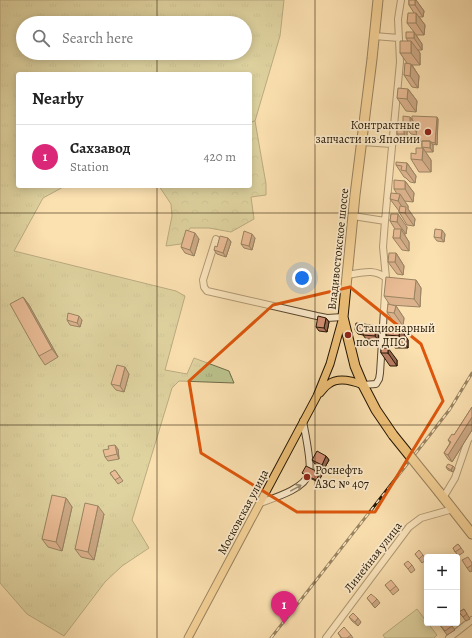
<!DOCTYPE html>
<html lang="en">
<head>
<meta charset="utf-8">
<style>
	:root { --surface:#fff; --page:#f2f2f2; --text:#222; --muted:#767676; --line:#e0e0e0; --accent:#db2777 }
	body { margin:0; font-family:Alegreya,serif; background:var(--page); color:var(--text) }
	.controls { position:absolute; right:12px; bottom:12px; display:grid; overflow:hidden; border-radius:4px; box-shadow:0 2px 10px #0003 }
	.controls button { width:36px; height:36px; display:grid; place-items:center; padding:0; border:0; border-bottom:1px solid var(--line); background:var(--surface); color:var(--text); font:20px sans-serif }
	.you { position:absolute; left:302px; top:278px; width:14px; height:14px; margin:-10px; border:3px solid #fff; border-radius:50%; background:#1a73e8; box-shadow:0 0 0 6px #1a73e833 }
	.badge { display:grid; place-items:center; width:26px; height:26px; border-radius:50%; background:var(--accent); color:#fff; font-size:13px; font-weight:700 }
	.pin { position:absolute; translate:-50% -33px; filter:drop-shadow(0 1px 2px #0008) }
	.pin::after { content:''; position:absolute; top:21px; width:14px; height:12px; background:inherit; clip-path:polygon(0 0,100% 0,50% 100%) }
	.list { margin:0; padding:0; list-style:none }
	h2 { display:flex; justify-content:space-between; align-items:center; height:52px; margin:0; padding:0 16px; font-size:17px }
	h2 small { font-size:13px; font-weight:400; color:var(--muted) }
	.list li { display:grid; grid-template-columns:26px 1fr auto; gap:12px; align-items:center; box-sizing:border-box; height:64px; padding:0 16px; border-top:1px solid var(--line) }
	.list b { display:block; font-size:15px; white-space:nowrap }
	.list p { margin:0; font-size:13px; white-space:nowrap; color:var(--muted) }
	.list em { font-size:13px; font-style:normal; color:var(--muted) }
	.icon { flex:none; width:22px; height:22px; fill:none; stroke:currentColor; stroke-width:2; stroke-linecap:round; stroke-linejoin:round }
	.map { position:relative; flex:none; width:472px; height:638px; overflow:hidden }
	.search { position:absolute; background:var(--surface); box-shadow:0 2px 10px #0003; left:16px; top:16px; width:236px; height:44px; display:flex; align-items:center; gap:10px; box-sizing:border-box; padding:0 14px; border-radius:22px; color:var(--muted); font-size:15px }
	.panel { position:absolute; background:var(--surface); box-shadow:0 2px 10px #0003; left:16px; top:72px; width:236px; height:116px; border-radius:4px }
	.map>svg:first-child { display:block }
	.grass { fill:url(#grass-tufts); stroke:#6f6c48; fill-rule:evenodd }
	.forest { fill:url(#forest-crowns); stroke:#6f6c48 }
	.pitch { fill:#bcc38d; stroke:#6f6c48 }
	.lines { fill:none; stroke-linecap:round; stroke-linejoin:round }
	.minor-casing { stroke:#58472e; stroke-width:8 }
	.major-casing { stroke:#221402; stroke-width:9 }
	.highway-casing { stroke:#221402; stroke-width:11 }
	.minor { stroke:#fcebcc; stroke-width:6 }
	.major { stroke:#eec078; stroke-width:7 }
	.highway { stroke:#eec078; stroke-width:9 }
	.rail-casing { stroke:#221402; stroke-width:3 }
	.rail { stroke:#fcebcc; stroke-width:1.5; stroke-dasharray:4.5; stroke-linecap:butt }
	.highway-bridge-casing { stroke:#221402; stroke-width:11; stroke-linecap:butt }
	.highway-bridge { stroke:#eec078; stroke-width:9 }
	.wall { fill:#b87d65; stroke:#221402 }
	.shaded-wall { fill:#966652; stroke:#221402 }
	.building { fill:#d69175; stroke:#221402 }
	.oneway { stroke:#9a8a71 }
	.marked { fill:none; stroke:#de560c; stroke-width:3; stroke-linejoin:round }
	.grid { fill:none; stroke:#221402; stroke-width:1; stroke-opacity:0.55 }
	.poi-dot { fill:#8f2418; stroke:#fcebcc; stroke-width:1.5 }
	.labels { text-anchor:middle; stroke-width:3.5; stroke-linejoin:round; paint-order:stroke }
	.poi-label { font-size:12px; fill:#221402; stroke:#fcebcc; text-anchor:start }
	.street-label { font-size:12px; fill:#221402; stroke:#fcebcc }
</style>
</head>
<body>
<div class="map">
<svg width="472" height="638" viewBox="0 0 472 638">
	<defs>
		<pattern id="grass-tufts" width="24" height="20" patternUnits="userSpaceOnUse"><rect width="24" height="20" fill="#bcc38d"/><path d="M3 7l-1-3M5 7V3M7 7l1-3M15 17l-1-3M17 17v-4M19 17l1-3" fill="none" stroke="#a1a778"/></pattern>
		<pattern id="forest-crowns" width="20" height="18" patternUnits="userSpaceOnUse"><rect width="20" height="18" fill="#bcc38d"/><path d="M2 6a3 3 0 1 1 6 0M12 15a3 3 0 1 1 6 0" fill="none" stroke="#a1a778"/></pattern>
	</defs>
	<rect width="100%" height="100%" fill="#fbe0b0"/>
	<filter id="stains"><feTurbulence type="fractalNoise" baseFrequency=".005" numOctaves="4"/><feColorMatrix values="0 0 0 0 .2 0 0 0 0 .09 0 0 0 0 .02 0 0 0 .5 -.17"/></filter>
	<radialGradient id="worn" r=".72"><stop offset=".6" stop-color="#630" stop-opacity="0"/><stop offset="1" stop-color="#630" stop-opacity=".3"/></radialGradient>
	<path class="grass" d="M0,0H284L280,36L255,121L250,122V74H18V186H65L43,198L14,251L176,291L185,296L165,370L187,374L194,358L229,371L234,383L179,381L172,388L132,520L149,548L122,566L105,582L64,636L27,614L0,583ZM23,23H245V53H23Z"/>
	<path class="forest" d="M255,121L266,184V195L251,197L254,219L231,232L209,228H190L181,244L166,246L172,216L171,204L159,186H250V122Z"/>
	<path class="pitch" d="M417,609L437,635L434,638H385L383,635Z"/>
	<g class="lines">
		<g class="minor-casing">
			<path id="minor" d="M374,36L399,38
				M362,142L392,144
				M353,216L385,221
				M216,239L203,280L204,287L207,291L317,316L327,318L343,317
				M347,275C361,273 374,268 386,278
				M363,385L376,384L379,379L380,373L386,278L383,247L385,221L400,62L398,19L401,0
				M443,498L455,478L468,440L472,434
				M260,503C274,498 305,489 309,473C312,463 305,433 303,421
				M326,638L409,527L421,518L453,509
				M449,638L472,620"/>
		</g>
		<g class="major-casing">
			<path id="major" d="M320,393C323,390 325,386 329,384C338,377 353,381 363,385
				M188,638L317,396L330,364L343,317"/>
		</g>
		<g class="highway-casing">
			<path id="highway" d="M378,0L372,59L355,195L343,317L355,366L363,385L376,410L393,435
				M439,492L472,534"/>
		</g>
		<use href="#minor" class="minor"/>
		<use href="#major" class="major"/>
		<use href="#highway" class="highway"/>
		<g class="rail-casing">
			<path id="rail" d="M271,638L433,431L450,409L472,373"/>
		</g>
		<use href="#rail" class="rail"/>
		<g class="highway-bridge-casing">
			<path id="highway-bridge" d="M393,435L439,492"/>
		</g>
		<use href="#highway-bridge" class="highway-bridge"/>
	</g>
	<path class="wall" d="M409,0H416L424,11L423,17H419L425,25L424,35H416L422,44V50H418L420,53V65H412L419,76L418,88L412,87L404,75L407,63L400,53L408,41L406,38L414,32L407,23L414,13L409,5Z
		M408,89L417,101L416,112L406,111L397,98Z
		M410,117L412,119H438L437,145L432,144L433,145V152H425L431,160V172H419L411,159L422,148V144H421L420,142V139H418L416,137L417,135L411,134L407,129V138H400L397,134L404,124L403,122Z
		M407,163L416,176L415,183L410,182L406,178L404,177L396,165Z
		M405,181L414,193L413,202L404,201L408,206V209L415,219L414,226L407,225L399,212V211L390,199L397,194L394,189Z
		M391,214L407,227L406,234H404L409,242V251L402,250L393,238L395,229L390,221Z
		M445,234L444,242L437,241L434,237Z
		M228,238L231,242L226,257L217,254L214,250L217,247Z
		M255,238L252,250L244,248L241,244Z
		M199,239L194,256L185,253L181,247Z
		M396,253L404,266L403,275L397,274L388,262Z
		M416,280L421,288L420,307L390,305L384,296Z
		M23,297L29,305L58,357L45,365L39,356Z
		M396,306L404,318L403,326L395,324L387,312Z
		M326,318L329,322L327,332L319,331L316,327Z
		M67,320H82L80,327L70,325Z
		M364,326L379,330L378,340L366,339L363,335L358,334L355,330Z
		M400,328L408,340V348H395L386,335Z
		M381,348L397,360V366H390L381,353Z
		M129,374L124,392L116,390L111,384Z
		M472,407V430L452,462L448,459L444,453L450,443L448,440L454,435Z
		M118,449L119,459L108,461L105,457Z
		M326,456L329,460L324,469L315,464L312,460Z
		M446,467L455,468L453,472L448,470Z
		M115,470L123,481L118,484L110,473Z
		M302,473H320L322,475L318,482L304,475Z
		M66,498L72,507L62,551L48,547L42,539Z
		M104,514L94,560L81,557L75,549Z
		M458,544L464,552L458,556L453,548Z
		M415,554L423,555L426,560L422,563Z
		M472,563V571L470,572L467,568Z
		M404,564L412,565L415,570L411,573Z
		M385,585L396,586L399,590L393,595Z
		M367,598L380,603L375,608L370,602Z
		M464,609L470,619L466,621L459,612Z
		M349,617L361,622L358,626L352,621Z
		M440,625L452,626L455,630L447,635Z
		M338,633L351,635L353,638H341Z"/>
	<path class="shaded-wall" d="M415,0H416L424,11L423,17L415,5Z
		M416,13L425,25L424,35L416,23Z
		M414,32L422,44V50L414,38Z
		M411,41L420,53V65L411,53Z
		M411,64L419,76L418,88L410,76Z
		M408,89L417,101L416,112L407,99Z
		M410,117L418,129V135L410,122Z
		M437,117L438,119L437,145L435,143Z
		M404,125L407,129V138L404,134Z
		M430,141L433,145V152L430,148Z
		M423,148L431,160V172L422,160Z
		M407,163L416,176L415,183L406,171Z
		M405,181L414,193L413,202L405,189Z
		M400,194L408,206V209L415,219L414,226L405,213V211L398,201Z
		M398,214L407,227L406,234L397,222Z
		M401,229L409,242V251L400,238Z
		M442,230L445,234L444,242L441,238Z
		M195,233L199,239L194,256L190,250Z
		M252,234L255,238L252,250L249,246Z
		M228,238L231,242L226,257L223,253Z
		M396,253L404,266L403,275L395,262Z
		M416,280L421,288L420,307L414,299Z
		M23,297L29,305L58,357L52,349Z
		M396,306L404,318L403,326L394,313Z
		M79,316L82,320L80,327L77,323Z
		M326,318L329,322L327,332L324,328Z
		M362,324L365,328L364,335L362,331Z
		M376,326L379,330L378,340L375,336Z
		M400,328L408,340V348L399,336Z
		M388,348L397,360V366L388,353Z
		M125,367L129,374L124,392L120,386Z
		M472,417V430L452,462L448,455Z
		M115,445L118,449L119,459L117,454Z
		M326,456L329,460L324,469L322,465Z
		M453,466L455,468L453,472L451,470Z
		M320,473L322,475L318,482L316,480Z
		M66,498L72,507L62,551L56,542Z
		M98,506L104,514L94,560L88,552Z
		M377,599L380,603L375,608L372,604Z
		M358,618L361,622L358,626L355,622Z"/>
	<path class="building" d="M409,0H415V5H409Z
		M408,13H416V23H407Z
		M406,32H414V38H406Z
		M400,41H411V53H400Z
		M405,63L411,64L410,76L404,75Z
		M398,88L408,89L407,99L397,98Z
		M403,116L410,117V122H403Z
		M412,116L437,117L435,143L431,142L430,141H422V142H420V137H416L417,127L412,119Z
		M397,124H404V134H397Z
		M422,141H430V148L422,147Z
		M416,148H423L422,160L411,159V153L416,154Z
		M396,162L407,163L406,171L401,170L402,166L396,165Z
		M394,180L405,181V189H394Z
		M391,193L400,194L398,201L390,199Z
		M400,206L406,207L405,213L399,212Z
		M391,214H398L397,222L390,221Z
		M394,229H401L400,238H393Z
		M435,229L442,230L441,238L434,237Z
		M186,230L195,233L190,250L181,247Z
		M244,231L252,234L249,246L241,244Z
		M220,236L228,238L223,253L214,250L215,246L217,247Z
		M389,253H396L395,262H388Z
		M386,277L416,280L414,299L384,296Z
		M23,297L52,349L39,356L10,304Z
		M388,304L396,306L394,313L387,312Z
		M68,313L79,316L77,323L67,320Z
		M318,316L326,318L324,328L316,327Z
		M356,323L362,324V331L355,330Z
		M364,324L376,326L375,336L363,335Z
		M387,327L400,328L399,336L386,335Z
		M381,348H388V353H381Z
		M117,365L125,367L120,386L111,384Z
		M472,407V417L448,455L444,453L451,442L448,440L452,434L454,435Z
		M115,445L117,454L105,457L103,450L109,449L108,446Z
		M317,451L326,456L322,465L312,460Z
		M448,464L453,466L451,470L446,467Z
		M306,466L320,473L316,480L302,473Z
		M115,470L120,477L115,480L110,473Z
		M52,495L66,498L56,542L42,539Z
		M85,503L98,506L88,552L75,549Z
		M458,544L461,548L455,552L453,548Z
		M419,550L423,555L419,559L415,554Z
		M468,557L472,563V565L467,568L462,560Z
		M408,561L412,565L408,569L404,564Z
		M391,580L396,586L390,591L385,585Z
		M371,594L377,599L372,604L367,598Z
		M464,609L467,614L463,617L459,612Z
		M353,613L358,618L355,622L349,617Z
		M443,623H450L452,626L445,631L440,625Z
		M344,627L351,635L347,638H342L338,633Z"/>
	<defs><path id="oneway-shaft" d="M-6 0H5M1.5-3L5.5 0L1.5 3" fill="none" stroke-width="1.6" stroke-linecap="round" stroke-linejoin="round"/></defs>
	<use class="oneway" href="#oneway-shaft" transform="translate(296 488) rotate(-29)"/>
	<path d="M0 0H472V638H0ZM350,287L421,344L443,401L375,512H297L201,453L189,381L273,305Z" fill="#fbe0b0" fill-opacity=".55" fill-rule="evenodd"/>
	<path class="marked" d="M350,287L421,344L443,401L375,512H297L201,453L189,381L273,305Z"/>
	<path class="grid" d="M157,0V23M315,0V638M157,53V74M157,186V638M0,213H472M0,425H472"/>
	<g class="poi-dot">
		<circle cx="428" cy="132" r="4"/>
		<circle cx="348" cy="335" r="4"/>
		<circle cx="307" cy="477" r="4"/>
	</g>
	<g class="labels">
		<g class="poi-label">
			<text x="420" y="129" text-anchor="end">Контрактные<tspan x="420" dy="14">запчасти из Японии</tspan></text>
			<text x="356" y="332">Стационарный<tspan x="356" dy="14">пост ДПС</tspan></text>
			<text x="315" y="474">Роснефть<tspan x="315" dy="14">АЗС № 407</tspan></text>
		</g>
		<g class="street-label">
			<text transform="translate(338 249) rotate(-84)" y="4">Владивостокское шоссе</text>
			<text transform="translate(243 512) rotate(-62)" y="4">Московская улица</text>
			<text transform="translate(373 557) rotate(-52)" y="4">Линейная улица</text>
		</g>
	</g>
	<rect width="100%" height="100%" filter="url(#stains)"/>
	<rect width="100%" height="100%" fill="url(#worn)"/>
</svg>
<div class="controls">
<button>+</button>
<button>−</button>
</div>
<div class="you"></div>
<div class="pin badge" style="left:284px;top:624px">1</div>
<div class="search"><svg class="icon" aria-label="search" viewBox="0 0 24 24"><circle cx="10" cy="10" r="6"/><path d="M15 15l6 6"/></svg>Search here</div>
<section class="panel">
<h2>Nearby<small></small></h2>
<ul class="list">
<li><span class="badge">1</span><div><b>Сахзавод</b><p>Station</p></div><em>420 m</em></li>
</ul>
</section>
</div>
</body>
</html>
